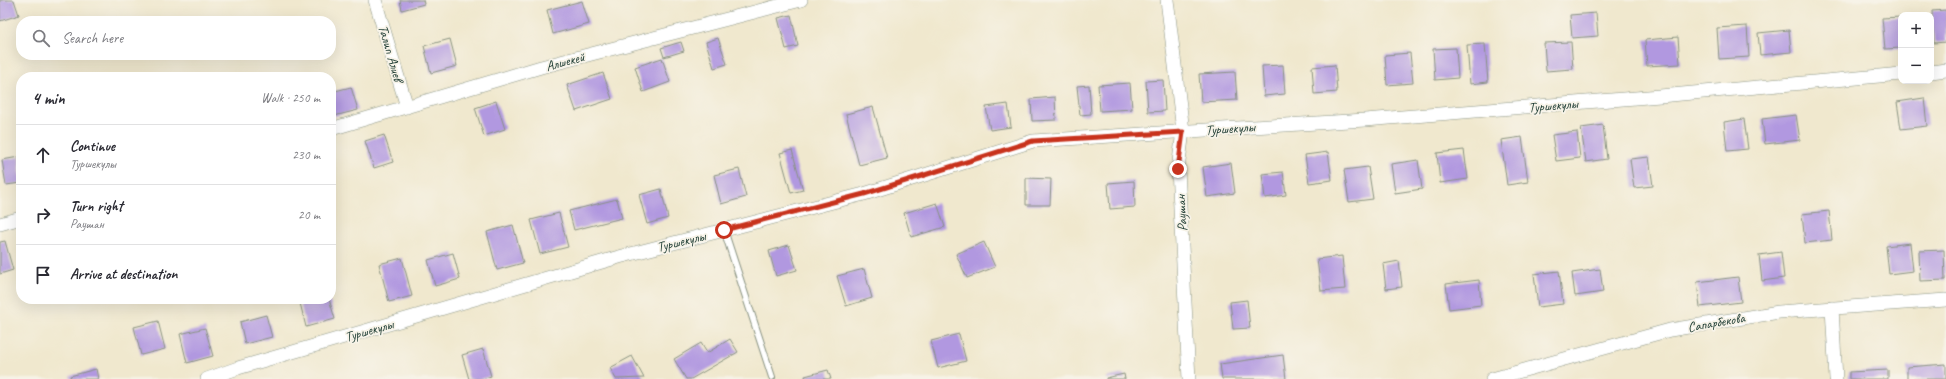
<!DOCTYPE html>
<html lang="en">
<head>
<meta charset="utf-8">
<style>
	:root { --surface:#fff; --page:#f2f2f3; --text:#2b2b33; --muted:#7c7c81; --line:#e1e1e2 }
	body { margin:0; font-family:Caveat,sans-serif; background:var(--page); color:var(--text) }
	.controls { position:absolute; right:12px; top:12px; display:grid; overflow:hidden; border-radius:8px; box-shadow:0 4px 16px #0002 }
	.controls button { width:36px; height:36px; display:grid; place-items:center; padding:0; border:0; border-bottom:1px solid var(--line); background:var(--surface); color:var(--text); font:20px sans-serif }
	.stop { position:absolute; width:12px; height:12px; margin:-9px; border:3px solid #c8321e; border-radius:50%; background:#fff }
	.stop.end { background:#c8321e; border-color:#fff; box-shadow:0 1px 4px #0008 }
	.list { margin:0; padding:0; list-style:none }
	h2 { display:flex; justify-content:space-between; align-items:center; height:52px; margin:0; padding:0 16px; font-size:17px }
	h2 small { font-size:13px; font-weight:400; color:var(--muted) }
	.list li { display:grid; grid-template-columns:26px 1fr auto; gap:12px; align-items:center; box-sizing:border-box; height:60px; padding:0 16px; border-top:1px solid var(--line) }
	.list b { display:block; font-size:15px; white-space:nowrap }
	.list p { margin:0; font-size:13px; white-space:nowrap; color:var(--muted) }
	.list em { font-size:13px; font-style:normal; color:var(--muted) }
	.icon { flex:none; width:22px; height:22px; fill:none; stroke:currentColor; stroke-width:2; stroke-linecap:round; stroke-linejoin:round }
	.map { position:relative; flex:none; width:1946px; height:379px; overflow:hidden }
	.search { position:absolute; background:var(--surface); box-shadow:0 4px 16px #0002; left:16px; top:16px; width:320px; height:44px; display:flex; align-items:center; gap:10px; box-sizing:border-box; padding:0 14px; border-radius:16px; color:var(--muted); font-size:15px }
	.panel { position:absolute; background:var(--surface); box-shadow:0 4px 16px #0002; left:16px; top:72px; width:320px; height:232px; border-radius:16px }
	.map>svg:first-child { display:block }
	.building { fill:#b198e0 }
	.lines { fill:none; stroke-linecap:round; stroke-linejoin:round }
	.lane-casing { stroke:#889281; stroke-width:8 }
	.street-casing { stroke:#889281; stroke-width:14 }
	.lane { stroke:#fff; stroke-width:6 }
	.street { stroke:#fff; stroke-width:13 }
	.route { stroke:#c8321e; stroke-width:5 }
	.labels { text-anchor:middle; stroke-width:3.5; stroke-linejoin:round; paint-order:stroke }
	.street-label { font-size:14px; fill:#1f3d34; stroke:#f7f3e8 }
</style>
</head>
<body>
<div class="map">
<svg width="1946" height="379" viewBox="0 0 1946 379">
	<rect width="100%" height="100%" fill="#f7f3e8"/>
	<filter id="ink" filterUnits="userSpaceOnUse"><feTurbulence type="fractalNoise" baseFrequency=".025" numOctaves="2"/><feDisplacementMap in="SourceGraphic" scale="8" xChannelSelector="R" yChannelSelector="G"/><feConvolveMatrix kernelMatrix="1 2 1 2 8 2 1 2 1" color-interpolation-filters="sRGB"/></filter>
	<filter id="wash" filterUnits="userSpaceOnUse"><feTurbulence type="fractalNoise" baseFrequency=".012" numOctaves="4" result="noise"/><feDisplacementMap in="SourceGraphic" scale="16" xChannelSelector="R" yChannelSelector="G"/><feGaussianBlur stdDeviation="0.9" result="paint"/><feColorMatrix in="noise" values="0 0 0 0 0 0 0 0 0 0 0 0 0 0 0 0 0 1.4 0 .05"/><feComposite in="paint" operator="in"/></filter>
	<g filter="url(#wash)">
		<rect width="100%" height="100%" fill="#f0e8ce"/>
		<g id="blocks">
			<path class="building" d="M0,0H14L19,15L0,21Z
				M400,0H423L424,4L402,10Z
				M582,1L589,24L553,34L547,10Z
				M1946,10V42L1934,43L1932,11Z
				M1596,13L1598,36L1572,38L1570,15Z
				M791,15L798,46L786,49L778,18Z
				M1901,17V48L1885,49L1882,18Z
				M1747,26L1749,57L1719,59L1717,28Z
				M1789,30L1791,52L1760,55L1758,33Z
				M1678,37L1680,64L1647,66L1645,40Z
				M718,38L727,64L714,68L706,42Z
				M450,39L457,66L431,73L424,46Z
				M681,42L684,51L664,57L661,48Z
				M1571,42L1573,69L1546,71L1544,43Z
				M1485,44L1488,82L1470,84L1467,45Z
				M1456,48L1458,78L1435,80L1433,49Z
				M1410,53L1413,83L1387,85L1385,55Z
				M662,58L670,82L643,92L635,67Z
				M1283,65L1285,94L1264,96L1262,66Z
				M1335,65L1337,92L1314,94L1312,67Z
				M1235,72L1237,100L1201,102L1199,74Z
				M603,73L612,99L576,111L567,85Z
				M1163,80L1165,111L1148,112L1146,81Z
				M1130,83L1132,109L1100,111L1098,85Z
				M1089,85L1091,114L1080,115L1077,86Z
				M351,87L358,110L334,116L331,106V92Z
				M1055,97L1056,120L1032,121L1031,99Z
				M1924,98L1927,126L1901,129L1897,102Z
				M496,101L505,129L484,136L475,108Z
				M1008,104L1011,127L990,130L986,107Z
				M873,107L887,158L859,165L846,114Z
				M1796,115L1800,140L1765,144L1762,119Z
				M1744,119L1748,149L1727,151L1724,122Z
				M1603,125L1607,159L1586,162L1581,128Z
				M1577,132L1580,158L1556,161L1552,135Z
				M384,135L393,162L374,168L365,141Z
				M1522,137L1528,182L1507,185L1501,140Z
				M792,150L803,190L791,193L780,153Z
				M1464,150L1468,179L1440,183L1437,153Z
				M1328,152L1332,180L1309,183L1305,155Z
				M19,157L21,183L6,185L2,160Z
				M1649,157L1653,186L1634,188L1630,159Z
				M1418,160L1422,189L1395,193L1391,164Z
				M1231,163L1235,193L1207,197L1203,167Z
				M1368,167L1373,199L1349,202L1344,170Z
				M739,169L746,197L721,204L714,175Z
				M1283,172L1286,195L1265,198L1262,174Z
				M1026,178L1051,179L1050,205H1026Z
				M1134,181L1135,207L1110,209L1108,183Z
				M661,189L668,218L647,224L639,195Z
				M617,199L622,218L574,230L569,211Z
				M937,203L945,227L911,237L904,213Z
				M1829,211L1832,240L1805,243L1802,214Z
				M559,213L568,247L540,254L531,220Z
				M513,225L523,263L497,270L487,232Z
				M5,241L13,270L0,274V242Z
				M984,242L995,267L967,278L956,254Z
				M1910,243L1913,271L1889,274L1886,246Z
				M789,245L797,270L776,276L769,251Z
				M1944,250L1945,280L1920,281L1919,251Z
				M1781,252L1784,278L1762,281L1759,255Z
				M453,253L460,279L435,286L428,260Z
				M1342,256L1345,289L1321,291L1317,259Z
				M402,258L412,296L389,302L379,264Z
				M1399,261L1402,287L1386,289L1383,264Z
				M864,269L872,298L846,306L837,276Z
				M1600,269L1603,292L1575,296L1572,273Z
				M1559,271L1563,304L1538,307L1534,274Z
				M1738,277L1741,302L1700,307L1697,282Z
				M1479,280L1481,305L1449,309L1446,284Z
				M299,299H329L335,319L306,327Z
				M1247,300L1250,328L1233,329L1230,302Z
				M266,315L272,337L245,344L240,322Z
				M158,321L165,349L141,355L134,327Z
				M205,328L213,356L187,363L180,334Z
				M959,334L966,361L938,368L931,341Z
				M730,339L738,352L691,379H686L674,359L701,343L707,353Z
				M483,349L491,376L482,379H469L462,355Z
				M1283,355L1286,379H1222L1220,364Z
				M632,356L644,378L616,379L610,368Z
				M1946,364V379H1907V367Z
				M96,369L98,379H71L70,376Z
				M828,370L831,379H806L805,376Z
				M1888,370V379H1849V372Z
				M1124,374L1125,379H1106V378Z"/>
		</g>
	</g>
	<g filter="url(#ink)">
		<use href="#blocks" fill-opacity="0" stroke="#889281" stroke-width="1"/>
		<g class="lines">
			<g class="lane-casing">
				<path id="lane" d="M724,230L772,377"/>
			</g>
			<g class="street-casing">
				<path id="street" d="M375,0L407,107
					M1167,0L1183,131L1178,169L1189,379
					M1931,72L1946,70
					M331,129L541,67L801,0
					M0,224L21,218
					M1832,308L1836,379
					M207,379L238,368L619,257L864,194L1033,141L1365,120L1660,96L1901,74
					M1492,379L1670,330L1779,312L1946,300"/>
			</g>
			<use href="#lane" class="lane"/>
			<use href="#street" class="street"/>
		</g>
	</g>
	<g class="lines" filter="url(#ink)">
		<path class="route" d="M724,230L864,194L1033,141L1183,132L1178,169"/>
	</g>
	<g class="labels">
		<g class="street-label">
			<text transform="translate(391 53) rotate(74)" y="5">Талип Алиев</text>
			<text transform="translate(565 61) rotate(-15)" y="5">Алшекей</text>
			<text transform="translate(1553 105) rotate(-5)" y="5">Туршекулы</text>
			<text transform="translate(1230 128) rotate(-4)" y="5">Туршекулы</text>
			<text transform="translate(1181 213) rotate(-93)" y="5">Раушан</text>
			<text transform="translate(681 241) rotate(-14)" y="5">Туршекулы</text>
			<text transform="translate(1716 322) rotate(-10)" y="5">Сапарбекова</text>
			<text transform="translate(369 330) rotate(-16)" y="5">Туршекулы</text>
		</g>
	</g>
</svg>
<div class="controls">
<button>+</button>
<button>−</button>
</div>
<div class="stop" style="left:724px;top:230px"></div>
<div class="stop end" style="left:1178px;top:169px"></div>
<div class="search"><svg class="icon" aria-label="search" viewBox="0 0 24 24"><circle cx="10" cy="10" r="6"/><path d="M15 15l6 6"/></svg>Search here</div>
<section class="panel">
<h2>4 min<small>Walk · 250 m</small></h2>
<ul class="list">
<li><svg class="icon" aria-label="ahead" viewBox="0 0 24 24"><path d="M12 20V5M6 11l6-6 6 6"/></svg><div><b>Continue</b><p>Туршекулы</p></div><em>230 m</em></li>
<li><svg class="icon" aria-label="right" viewBox="0 0 24 24"><path d="M7 20v-9h11M14 6l5 5-5 5"/></svg><div><b>Turn right</b><p>Раушан</p></div><em>20 m</em></li>
<li><svg class="icon" aria-label="arrive" viewBox="0 0 24 24"><path d="M6 21V4h12l-3 4 3 4H6"/></svg><div><b>Arrive at destination</b></div></li>
</ul>
</section>
</div>
</body>
</html>
